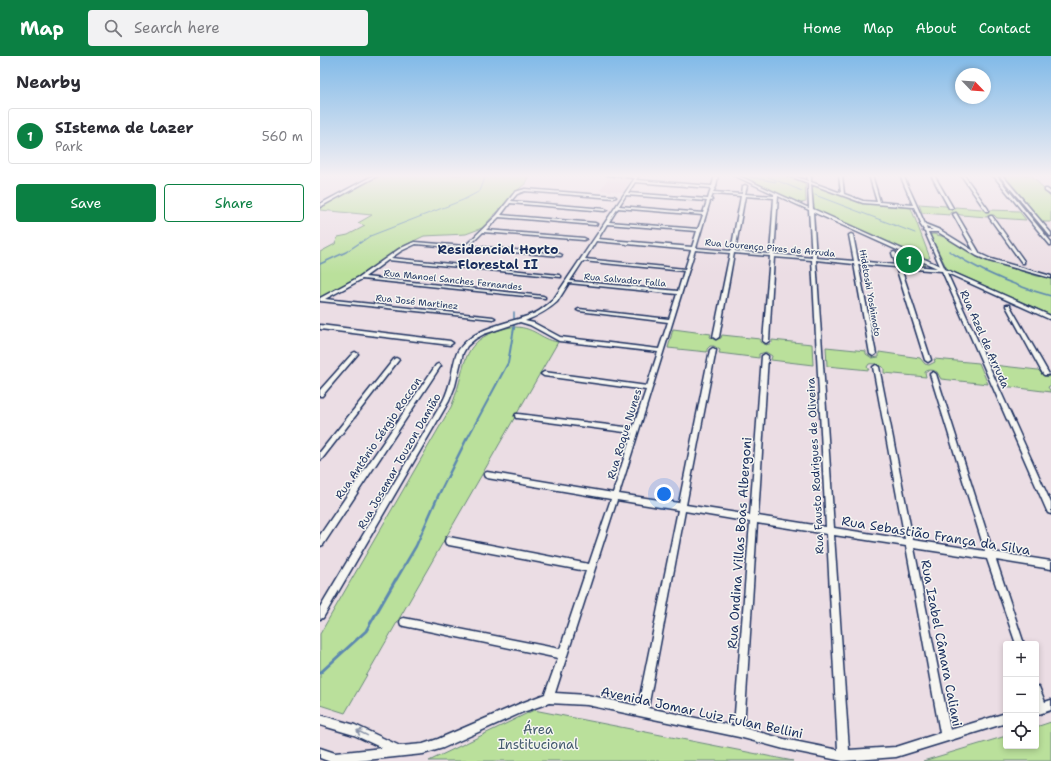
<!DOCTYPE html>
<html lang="en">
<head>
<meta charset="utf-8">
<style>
	:root { --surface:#fff; --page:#f2f2f3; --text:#2b2b33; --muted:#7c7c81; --line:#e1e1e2; --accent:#0b8043 }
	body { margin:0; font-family:"Shantell Sans",sans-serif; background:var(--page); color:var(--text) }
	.controls { position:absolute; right:12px; bottom:12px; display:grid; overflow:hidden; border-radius:4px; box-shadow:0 2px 6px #0003 }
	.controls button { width:36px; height:36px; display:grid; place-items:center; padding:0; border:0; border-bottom:1px solid var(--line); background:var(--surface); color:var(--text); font:20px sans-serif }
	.compass { position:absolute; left:635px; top:12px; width:36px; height:36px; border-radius:50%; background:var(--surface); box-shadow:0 2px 6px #0003; rotate:115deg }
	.you { position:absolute; left:344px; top:438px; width:14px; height:14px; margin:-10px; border:3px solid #fff; border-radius:50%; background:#1a73e8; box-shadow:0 0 0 6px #1a73e833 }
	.badge { display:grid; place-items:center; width:26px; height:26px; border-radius:50%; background:var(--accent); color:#fff; font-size:13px; font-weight:700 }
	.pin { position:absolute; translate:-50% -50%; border:2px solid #fff; box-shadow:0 1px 4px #0006 }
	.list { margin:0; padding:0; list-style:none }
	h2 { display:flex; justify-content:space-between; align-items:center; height:52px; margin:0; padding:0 16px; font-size:17px }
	h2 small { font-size:13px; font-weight:400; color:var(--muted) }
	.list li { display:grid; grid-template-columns:26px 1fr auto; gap:12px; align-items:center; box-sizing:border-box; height:56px; margin:0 8px 8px; padding:0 8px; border:1px solid var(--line); border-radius:4px }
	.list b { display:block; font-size:15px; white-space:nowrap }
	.list p { margin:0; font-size:13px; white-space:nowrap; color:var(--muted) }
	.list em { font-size:13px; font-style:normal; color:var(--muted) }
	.actions { display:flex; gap:8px; padding:12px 16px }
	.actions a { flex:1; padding:9px 0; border:1px solid var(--accent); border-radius:4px; text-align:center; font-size:14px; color:var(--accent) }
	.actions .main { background:var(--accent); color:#fff }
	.icon { flex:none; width:22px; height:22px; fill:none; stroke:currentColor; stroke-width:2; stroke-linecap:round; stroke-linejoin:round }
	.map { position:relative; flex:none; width:731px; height:705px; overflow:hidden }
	header { display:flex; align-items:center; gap:24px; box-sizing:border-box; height:56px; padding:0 20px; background:var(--accent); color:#fff }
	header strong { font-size:19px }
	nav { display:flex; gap:22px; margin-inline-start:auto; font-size:14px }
	.search { width:280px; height:36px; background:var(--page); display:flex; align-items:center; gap:10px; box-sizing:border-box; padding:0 14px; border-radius:4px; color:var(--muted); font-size:15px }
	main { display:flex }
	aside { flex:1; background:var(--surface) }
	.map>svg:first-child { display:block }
	.built { fill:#e3cbda }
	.green { fill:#bae09b; stroke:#6a887c }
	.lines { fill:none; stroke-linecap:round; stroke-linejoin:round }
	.stream-far4 { stroke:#5c88b0; stroke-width:1 }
	.stream-far3 { stroke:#5c88b0; stroke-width:1.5 }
	.stream-far2 { stroke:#5c88b0; stroke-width:2 }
	.stream-far1 { stroke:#5c88b0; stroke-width:2.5 }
	.stream { stroke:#5c88b0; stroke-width:3 }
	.minor-casing { stroke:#1b2f5e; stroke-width:3 }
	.secondary-casing { stroke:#1b2f5e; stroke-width:3 }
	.minor { fill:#f6f6f2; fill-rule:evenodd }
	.secondary { fill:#f6f6f2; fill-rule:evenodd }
	.oneway { stroke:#8892a8 }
	.labels { text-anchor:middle; stroke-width:3; stroke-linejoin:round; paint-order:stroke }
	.far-street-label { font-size:9px; fill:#1b2f5e; stroke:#f6f6f2 }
	.street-label { font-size:11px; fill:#1b2f5e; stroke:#f6f6f2 }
	.far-district-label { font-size:13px; font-weight:bold; fill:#1b2f5e; stroke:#f6f6f2 }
	.near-street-label { font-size:13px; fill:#1b2f5e; stroke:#f6f6f2 }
	.near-park-label { font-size:13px; fill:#435b6d; stroke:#f6f6f2 }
</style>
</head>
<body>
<header>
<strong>Map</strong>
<div class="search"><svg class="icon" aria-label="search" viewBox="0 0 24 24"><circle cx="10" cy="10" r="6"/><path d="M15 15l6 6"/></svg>Search here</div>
<nav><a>Home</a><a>Map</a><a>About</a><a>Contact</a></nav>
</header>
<main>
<aside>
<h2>Nearby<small></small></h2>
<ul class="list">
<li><span class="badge">1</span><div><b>SIstema de Lazer</b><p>Park</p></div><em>560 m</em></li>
</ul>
<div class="actions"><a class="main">Save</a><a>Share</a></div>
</aside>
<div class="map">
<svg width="731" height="705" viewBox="0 0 731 705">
	<rect width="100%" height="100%" fill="#ebdde4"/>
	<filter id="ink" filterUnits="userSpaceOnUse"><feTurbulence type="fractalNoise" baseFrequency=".025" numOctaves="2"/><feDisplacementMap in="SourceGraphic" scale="8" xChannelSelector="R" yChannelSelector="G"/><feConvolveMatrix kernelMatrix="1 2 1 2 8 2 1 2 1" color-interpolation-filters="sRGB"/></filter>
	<g filter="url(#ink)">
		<path class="built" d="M289,121L308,123L310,124L303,136L280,134Z"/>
		<path class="green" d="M60,119H209L205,128L194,137L162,172L146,178L104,180L79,192L40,220L0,242V196L15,188L18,181L28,179L45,170L38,167L52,159L0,154V152Z
			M418,119C436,119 471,115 485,127L486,146L480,147Z
			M684,119H711C719,126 724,134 731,142V166H723Z
			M493,130L499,131L542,147L591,152L610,202L604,203L496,154L494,152L492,132Z
			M599,148L626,150L629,153H636L635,151L661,153L667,156L670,154L699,155L706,164L677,162L674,159L667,160V161L641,159L633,156L630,157V159L602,157Z
			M613,178L625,181L663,203L717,220L731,222V259L629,214L626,211L610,179Z
			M582,198L589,200L605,209L604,210L582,208L580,206L579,201Z
			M191,271C215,270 219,283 238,286L25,657L0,649V578L131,351C149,309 136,283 191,271Z
			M353,273L391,278L390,281L395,284L401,282L402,279L440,283V286L446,289L452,287V284L492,288L493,309L451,304L452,300L446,296L439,298V302L399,297L400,294L394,290H390L387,293V296L348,292Z
			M506,291L546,295V298L552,302L559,301V296L600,302L605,308L609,309L615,306L614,303L659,307L668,328L621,323L617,316C613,314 609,313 605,316L606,321L564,317V312C559,309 555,307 549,308L547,311L549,314L507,310Z
			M673,309L718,314L724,320L731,321V329L728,331L731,336L683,330Z
			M214,654L473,705H109Z
			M731,666V705H603L686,680V690H716V671Z"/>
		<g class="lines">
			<path class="stream-far4" d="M444,119L482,135
				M430,121L456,126
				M495,139L595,177
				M40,187L50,180L143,144L160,135L165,122L164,119"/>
			<path class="stream-far3" d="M629,195C661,216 694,230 731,240
				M0,208L26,196L41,186
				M194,256V273"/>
			<path class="stream-far2" d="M147,383L188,307L194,272"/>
			<path class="stream-far1" d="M76,524L96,490L118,440L147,382"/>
			<path class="stream" d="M0,617L46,575L76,523"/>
			<g class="minor-casing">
				<path id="minor" d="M287,119L316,120L319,119L316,124L392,130L395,119H398L396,131L393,136L422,138L423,130L425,129L427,130L425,138L454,140V138L413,119H417L489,152L488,127L467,119H471L488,125L487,119H491V126L521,137L519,119H522L524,138L543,145L557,146L549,119H552L560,146L593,149L580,119H583L605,168L620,174L654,195L633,158L636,157L660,198L671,203L731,220V222L669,205L657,200L618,176H608L625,213L731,260V263H729L627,217L731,447V458L728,457L727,455L622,215L581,212L611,304L608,306L605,304L576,211L538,208L556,298L553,300L550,298L534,208L496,204L514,472L585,483L553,311L556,309L559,311L593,484L665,495L610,318L613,316L616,318L673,496L731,505V513L676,504L704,588H696L667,503L594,492L630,674L686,657V667L576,701L523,705L464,693L419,681L267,649L229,647L203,656L123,692L103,698L37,705H8L0,702V692L15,697L62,692L34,679L0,669V659L35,669L80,690L103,688L118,683L199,648L225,638L238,602L84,570L81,569L80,566L81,563L84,562L240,593L266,515L129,489L126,488L125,485L126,482L129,481L269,508L291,443L167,422L165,421L164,419L165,417L167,416L293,437L312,377L198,362H196L195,360L196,358H198L313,372L326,334L224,320L221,318L224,316L327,330L338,296L239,285L210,269L200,266L164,278L155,283L147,290L143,297L135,330L129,345L3,562L0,563V551L123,345C127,337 129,330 131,322C133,313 134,303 138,295C154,270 188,268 213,258C221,255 227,249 233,244L315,122ZM315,126L391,132L388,143L308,137ZM491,128L543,147L594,151L601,167L600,168L604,174L603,175L605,176L620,210L493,153ZM393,138L421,140L411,195L376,192L390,145L392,144L391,143ZM306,139L387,145L383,157L299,150ZM425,140L454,142L450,198L415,195ZM458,140L489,154L492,202L454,198ZM298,152L383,159L378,173L289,166ZM493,156L617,212L580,209L576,197L574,196L572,197L576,209L538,205L533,179L531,178L529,179L534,205L496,202ZM287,168L377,175L372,191L278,183ZM606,171L613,174H607ZM276,185L371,194L365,213L265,203ZM375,194L410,197L393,281L396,283L399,281L414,197L450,200L443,285L446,287L449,285L454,201L492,204L506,471L438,460L448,300L445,298L442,300L430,459L366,449L396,294L393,292L390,294L359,447L299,438ZM263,205L364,215L358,235L250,225ZM249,227L357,238L349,263L259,253L257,254L259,255L348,266L339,293L240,281L214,267L205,265C217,260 227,255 237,246ZM297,444L358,454L318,650L267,639L235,637ZM365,455L430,466L414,670L328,652ZM437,467L507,478L518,694L464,683L424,672ZM514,479L586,490L620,677L576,691L529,694Z
					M611,119H614L633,152L632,153L629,152Z
					M641,119H644L668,153V155H666Z
					M673,119H676L731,186V189H730Z
					M679,119H682L731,177V180H730Z
					M205,133L294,140L296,141L294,142L205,135L197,138L191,145L285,153L287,154L285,155L190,147L181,159L275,167L277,168L275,169L179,161L166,174L264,182L266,183L264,184L163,176L149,190L240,198L242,199L241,200L96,188L81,195L71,202L239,219L241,220V221L68,204L45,221L223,240L225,241V242L42,223L5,243L173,261L175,262L173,263L0,245V242L39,221L79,193L94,186L145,190L177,159L195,136Z
					M725,133H727L731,136V139L725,135Z
					M670,160H672L704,205V207H702L669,161Z
					M686,249H690V250L729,318L728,319H724L723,318L686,250Z
					M0,269L130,285L133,287L130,289L0,273Z
					M35,296L38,298L37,299L2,340H0V334L33,297Z
					M76,302L78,303L79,304L78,305L2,403L0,404V396L74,303Z
					M118,308L120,309L121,310L120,311L3,489L0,490V479L116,309Z
					M716,629L719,631L725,646L731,644V654L716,659Z"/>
			</g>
			<g class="secondary-casing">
				<path id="secondary" d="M54,119H59L0,151V148Z"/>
			</g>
			<use href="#minor" class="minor"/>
			<use href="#secondary" class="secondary"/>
		</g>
		<defs><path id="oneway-shaft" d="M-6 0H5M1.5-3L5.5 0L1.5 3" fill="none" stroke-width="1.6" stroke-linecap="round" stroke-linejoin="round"/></defs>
		<use class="oneway" href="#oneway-shaft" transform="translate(42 677) rotate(-154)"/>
	</g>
	<linearGradient id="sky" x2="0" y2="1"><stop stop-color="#81bae8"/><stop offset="0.55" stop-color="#f6f0f3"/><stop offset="1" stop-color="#f6f0f3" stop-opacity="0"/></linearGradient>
	<rect width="731" height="218" fill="url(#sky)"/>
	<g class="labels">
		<g class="far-street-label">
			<text transform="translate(450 192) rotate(5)" y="3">Rua Lourenço Pires de Arruda</text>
			<text transform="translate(133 224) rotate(6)" y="3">Rua Manoel Sanches Fernandes</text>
			<text transform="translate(305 224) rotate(5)" y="3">Rua Salvador Falla</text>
			<text transform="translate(550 237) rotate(80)" y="3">Hidetoshi Yoshimoto</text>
			<text transform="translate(97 246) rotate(6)" y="3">Rua José Martinez</text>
		</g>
		<g class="street-label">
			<text transform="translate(665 283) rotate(66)" y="4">Rua Azel de Arruda</text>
			<text transform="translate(304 378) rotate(-73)" y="4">Rua Roque Nunes</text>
			<text transform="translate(58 382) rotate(-56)" y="4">Rua Antônio Sérgio Roccon</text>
			<text transform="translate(79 405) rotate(-60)" y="4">Rua Josemar Touzon Damião</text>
			<text transform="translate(495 410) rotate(-93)" y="4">Rua Fausto Rodrigues de Oliveira</text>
		</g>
		<g class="far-district-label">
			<text x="178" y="198">Residencial Horto<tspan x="178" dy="15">Florestal II</tspan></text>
		</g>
		<g class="near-street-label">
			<text transform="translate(616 479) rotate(9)" y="5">Rua Sebastião França da Silva</text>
			<text transform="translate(419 487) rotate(-86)" y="5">Rua Ondina Villas Boas Albergoni</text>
			<text transform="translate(622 587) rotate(79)" y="5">Rua Izabel Câmara Caliani</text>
			<text transform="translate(382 656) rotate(12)" y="5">Avenida Jomar Luiz Fulan Bellini</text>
		</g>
		<g class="near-park-label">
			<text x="218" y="678">Área<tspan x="218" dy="15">Institucional</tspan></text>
		</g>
	</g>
</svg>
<div class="controls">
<button>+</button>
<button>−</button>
<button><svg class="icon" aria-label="locate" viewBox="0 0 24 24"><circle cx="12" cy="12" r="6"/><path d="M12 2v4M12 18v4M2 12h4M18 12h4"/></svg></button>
</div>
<svg class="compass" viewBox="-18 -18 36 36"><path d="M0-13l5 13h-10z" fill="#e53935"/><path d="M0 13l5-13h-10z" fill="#7c7c81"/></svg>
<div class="you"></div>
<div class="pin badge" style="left:589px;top:204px">1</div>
</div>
</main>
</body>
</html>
